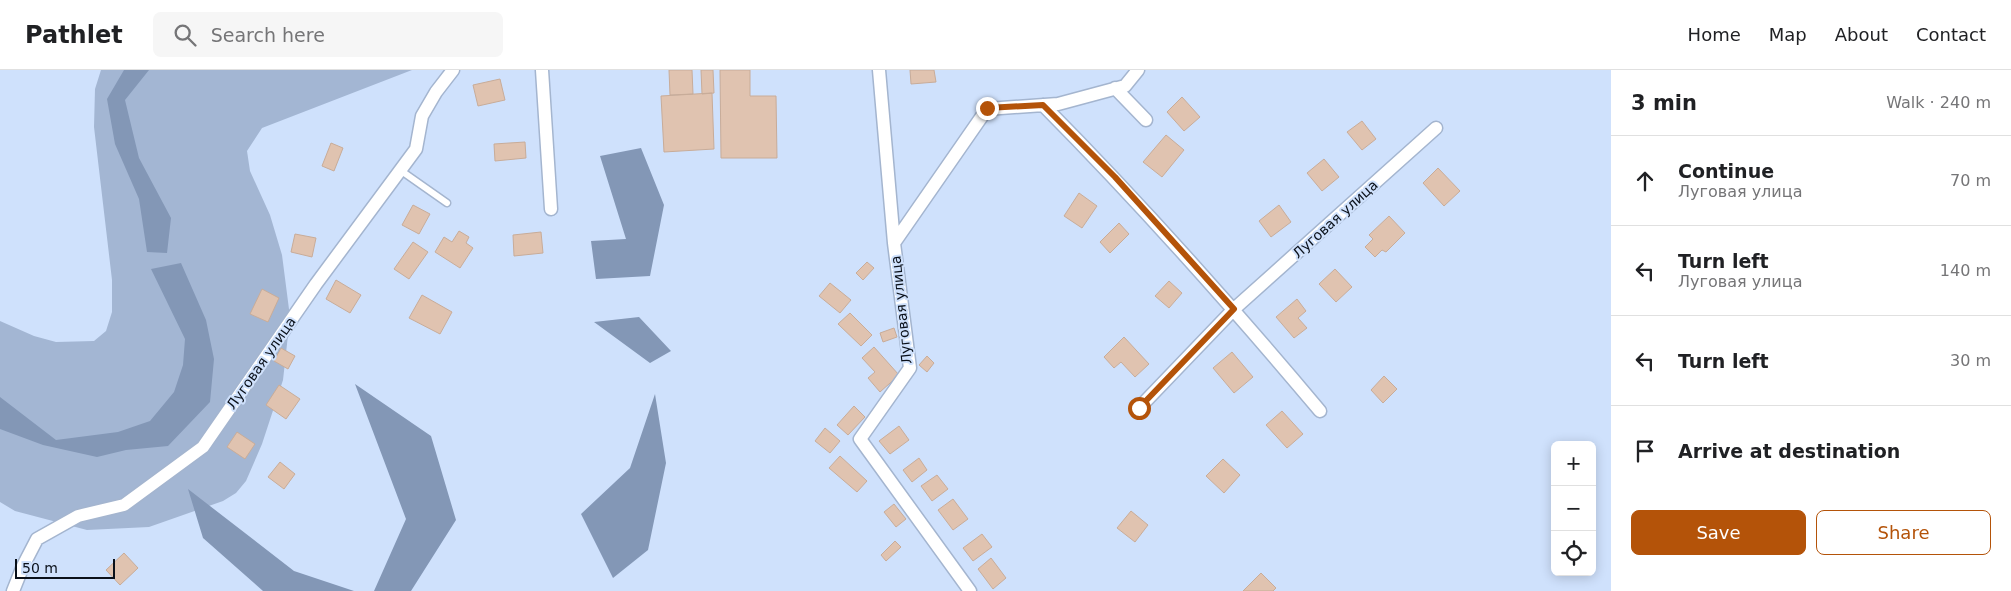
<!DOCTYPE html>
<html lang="en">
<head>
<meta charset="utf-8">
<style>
	:root { --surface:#fff; --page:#f6f6f6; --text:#202124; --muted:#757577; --line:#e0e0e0; --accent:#b45309 }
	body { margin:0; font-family:"DejaVu Sans",sans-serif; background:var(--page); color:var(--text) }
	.controls { position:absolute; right:15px; bottom:15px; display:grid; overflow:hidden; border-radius:8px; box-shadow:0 2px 12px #0003 }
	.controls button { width:45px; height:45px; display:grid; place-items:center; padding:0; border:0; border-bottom:1px solid var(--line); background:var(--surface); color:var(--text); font:25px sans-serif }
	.scale { position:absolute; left:15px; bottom:12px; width:100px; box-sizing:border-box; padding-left:5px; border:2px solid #0a1019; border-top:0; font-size:14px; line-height:18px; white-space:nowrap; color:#0a1019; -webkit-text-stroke:4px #cfe1fc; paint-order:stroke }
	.stop { position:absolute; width:15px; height:15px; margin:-11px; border:4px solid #b45309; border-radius:50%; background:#fff }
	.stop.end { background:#b45309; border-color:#fff; box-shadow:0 1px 5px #0008 }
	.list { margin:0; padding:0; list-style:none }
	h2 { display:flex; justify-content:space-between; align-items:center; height:65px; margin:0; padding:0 20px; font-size:21px }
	h2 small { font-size:16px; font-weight:400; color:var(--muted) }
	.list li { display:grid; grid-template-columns:32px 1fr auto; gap:15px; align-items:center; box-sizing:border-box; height:90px; padding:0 20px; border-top:1px solid var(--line) }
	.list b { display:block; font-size:19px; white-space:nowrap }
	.list p { margin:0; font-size:16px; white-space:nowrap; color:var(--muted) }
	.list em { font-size:16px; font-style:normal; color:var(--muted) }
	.actions { display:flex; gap:10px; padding:15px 20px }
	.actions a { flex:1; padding:11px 0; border:1px solid var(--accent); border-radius:8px; text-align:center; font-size:18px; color:var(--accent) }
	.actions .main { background:var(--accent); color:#fff }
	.icon { flex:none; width:28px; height:28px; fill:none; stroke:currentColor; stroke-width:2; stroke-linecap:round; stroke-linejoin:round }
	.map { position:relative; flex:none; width:1611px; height:521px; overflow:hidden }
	header { display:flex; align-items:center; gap:30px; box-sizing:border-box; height:70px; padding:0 25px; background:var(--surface); border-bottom:1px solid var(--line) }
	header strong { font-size:24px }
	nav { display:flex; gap:28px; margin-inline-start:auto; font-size:18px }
	.search { width:350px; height:45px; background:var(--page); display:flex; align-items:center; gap:12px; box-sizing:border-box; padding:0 18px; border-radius:8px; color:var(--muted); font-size:19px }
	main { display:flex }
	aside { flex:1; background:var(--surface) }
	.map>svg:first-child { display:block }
	.green { fill:#a3b6d3 }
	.water { fill:#8397b6 }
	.building { fill:#e0c3b0; stroke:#c8ac99 }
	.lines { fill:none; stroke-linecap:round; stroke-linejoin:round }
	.lane-casing { stroke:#a4b5cf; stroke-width:9 }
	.street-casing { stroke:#a4b5cf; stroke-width:15 }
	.lane { stroke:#fff; stroke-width:6 }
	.street { stroke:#fff; stroke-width:12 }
	.route { stroke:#b45309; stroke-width:6 }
	.labels { text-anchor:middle; stroke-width:4; stroke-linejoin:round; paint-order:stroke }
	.street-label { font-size:14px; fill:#0a1019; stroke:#cfe1fc }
</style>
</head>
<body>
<header>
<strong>Pathlet</strong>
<div class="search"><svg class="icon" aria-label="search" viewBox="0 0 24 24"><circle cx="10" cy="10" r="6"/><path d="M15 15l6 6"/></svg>Search here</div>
<nav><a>Home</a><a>Map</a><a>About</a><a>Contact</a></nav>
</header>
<main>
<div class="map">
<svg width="1611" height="521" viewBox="0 0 1611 521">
	<rect width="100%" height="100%" fill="#cfe1fc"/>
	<path class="green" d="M101,0H412L262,58L247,81L250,101L270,145L282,185L290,247L283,310L262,374L246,411L236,423L223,431L149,457L87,460L15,441L0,432V251L34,266L56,272L94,271L106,261L112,242V210L94,57L95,19Z"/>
	<path class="water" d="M124,0H149L125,30L139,88L171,148L167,183L147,182L139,129L115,74L107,29Z
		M641,78L664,135L650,206L596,209L591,171L626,169L600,86Z
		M181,193L206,250L214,289L210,332L168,376L126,380L97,387L43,375L0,359V327L56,370L118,362L150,351L174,322L183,295L185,269L151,199Z
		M639,247L671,281L650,293L594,252Z
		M355,314L431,366L456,450L411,521H374L406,449Z
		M655,324L666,393L648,480L613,508L581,444L630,398Z
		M188,419L294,501L354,521H263L203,468Z"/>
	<path class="building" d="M669,0H692L693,24L670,25Z
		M701,0H713L714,23L702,24Z
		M720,0H750V26H776L777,88H721Z
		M910,0H934L936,12L911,14Z
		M500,9L505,30L478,36L473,15Z
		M712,23L714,79L664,82L661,26Z
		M1182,27L1200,47L1184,61L1167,42Z
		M1362,51L1376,69L1362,80L1347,62Z
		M1166,65L1184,80L1162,107L1143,92Z
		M525,72L526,88L495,91L494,74Z
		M331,73L343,78L334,101L322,96Z
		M1324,89L1339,107L1322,121L1307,103Z
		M1438,98L1460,121L1444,136L1423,113Z
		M1079,123L1097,136L1082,158L1064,146Z
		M413,135L430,144L419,164L402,155Z
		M1279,135L1291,152L1271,167L1259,151Z
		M1389,146L1405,163L1386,182L1382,180L1375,187L1365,177L1373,169L1369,165Z
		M1119,153L1129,164L1110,183L1100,172Z
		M459,161L469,167L466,173L473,178L460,198L435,182L444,167L452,172Z
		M541,162L543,183L514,186L513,165Z
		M295,164L316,168L312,187L291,182Z
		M413,172L428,182L409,209L394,199Z
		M867,192L874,198L863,210L856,203Z
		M1335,199L1352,217L1336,232L1319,214Z
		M336,210L361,225L350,243L326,229Z
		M1169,211L1182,223L1169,238L1155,226Z
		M830,213L851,230L840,243L819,226Z
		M262,219L279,228L268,252L250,244Z
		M422,225L452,242L440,264L409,248Z
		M1297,229L1306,241L1298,248L1307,258L1294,268L1276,247Z
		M850,243L872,265L861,276L838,254Z
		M894,258L897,267L883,272L880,263Z
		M1124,267L1149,294L1135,307L1121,292L1114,298L1104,287Z
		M874,277L899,305L880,322L868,308L875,302L862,288Z
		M281,278L295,286L288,299L274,291Z
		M1232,282L1253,307L1234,323L1213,298Z
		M927,286L934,293L927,302L919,295Z
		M1384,306L1397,319L1383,333L1371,320Z
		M279,315L300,329L286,349L266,335Z
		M854,336L865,347L848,365L837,355Z
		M1282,341L1303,364L1287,378L1266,355Z
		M899,356L909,370L890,384L879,371Z
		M825,358L840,371L830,383L815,371Z
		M237,362L255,374L245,389L227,377Z
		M840,386L867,411L857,422L829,398Z
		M919,388L927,400L912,412L903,400Z
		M1223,389L1240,405L1224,423L1206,406Z
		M280,392L295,404L284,419L268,407Z
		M937,405L948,419L932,431L921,416Z
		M953,429L968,449L953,460L938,440Z
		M894,434L906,449L896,457L884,442Z
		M1131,441L1148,455L1135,472L1117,458Z
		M982,464L992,477L973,491L963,478Z
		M895,471L901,477L886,491L881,485Z
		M124,483L138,498L120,515L106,500Z
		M991,488L1006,508L993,519L978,499Z
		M1261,503L1276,518L1273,521H1243Z"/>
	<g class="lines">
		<g class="lane-casing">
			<path id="lane" d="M400,100L447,133"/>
		</g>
		<g class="street-casing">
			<path id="street" d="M542,0L551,139
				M879,0L894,173L910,298L860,369L970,521
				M1115,18L1146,50
				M1043,35C1140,133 1231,235 1320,341
				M894,173L987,39L1058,34L1125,16L1138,0
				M1139,338L1234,239L1436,58
				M13,521L23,496L37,469L78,446L124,435L203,377L316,214L416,79L422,46L436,22L453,0"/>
		</g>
		<use href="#lane" class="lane"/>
		<use href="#street" class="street"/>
	</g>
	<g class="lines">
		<path class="route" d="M987,38L1043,35L1115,107L1234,239L1139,338"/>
	</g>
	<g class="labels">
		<g class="street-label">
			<text transform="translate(1335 149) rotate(-42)" y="5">Луговая улица</text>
			<text transform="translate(901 240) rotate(-96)" y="5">Луговая улица</text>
			<text transform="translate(261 293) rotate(-55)" y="5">Луговая улица</text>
		</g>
	</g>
</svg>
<div class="controls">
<button>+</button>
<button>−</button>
<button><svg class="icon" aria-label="locate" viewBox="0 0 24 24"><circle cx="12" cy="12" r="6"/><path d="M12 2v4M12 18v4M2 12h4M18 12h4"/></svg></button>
</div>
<div class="scale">50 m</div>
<div class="stop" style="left:1139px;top:338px"></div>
<div class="stop end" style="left:987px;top:38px"></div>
</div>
<aside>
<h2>3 min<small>Walk · 240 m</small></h2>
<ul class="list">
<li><svg class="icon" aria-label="ahead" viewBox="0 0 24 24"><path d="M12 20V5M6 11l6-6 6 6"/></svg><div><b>Continue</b><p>Луговая улица</p></div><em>70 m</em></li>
<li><svg class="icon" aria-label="left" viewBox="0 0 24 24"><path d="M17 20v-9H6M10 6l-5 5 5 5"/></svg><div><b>Turn left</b><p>Луговая улица</p></div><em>140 m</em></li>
<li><svg class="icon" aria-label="left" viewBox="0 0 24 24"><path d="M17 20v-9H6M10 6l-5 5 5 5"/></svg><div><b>Turn left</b></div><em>30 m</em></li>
<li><svg class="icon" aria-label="arrive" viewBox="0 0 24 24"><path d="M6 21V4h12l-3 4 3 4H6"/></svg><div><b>Arrive at destination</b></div></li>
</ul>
<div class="actions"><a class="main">Save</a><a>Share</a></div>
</aside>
</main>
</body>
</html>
